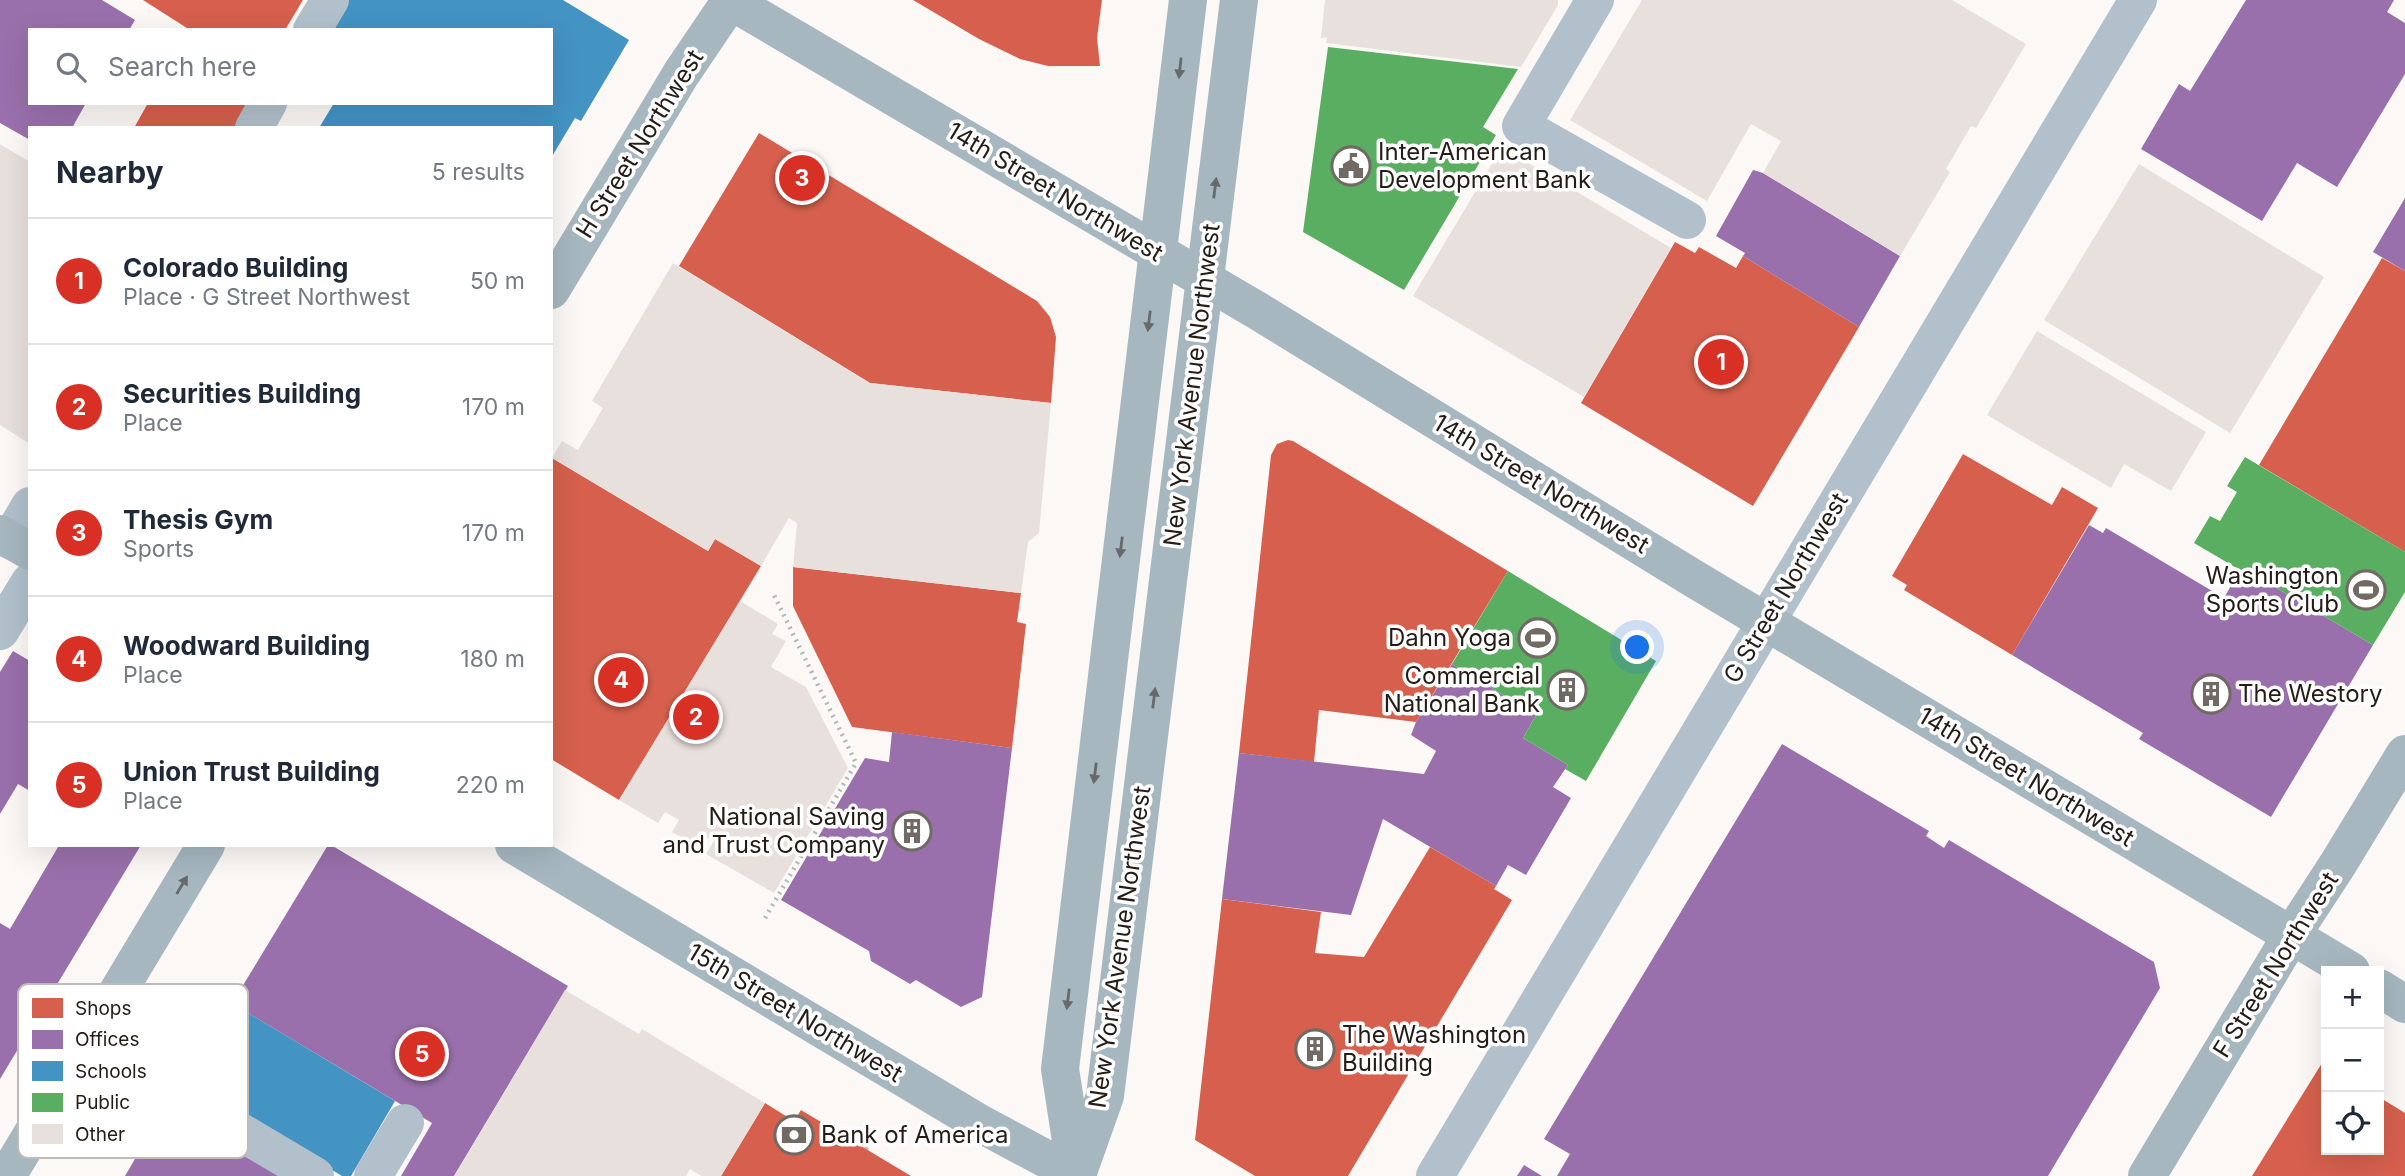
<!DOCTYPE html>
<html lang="en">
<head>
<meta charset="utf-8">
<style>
	:root { --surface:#fff; --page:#f2f2f3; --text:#1f2937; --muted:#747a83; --line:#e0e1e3; --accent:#d93025 }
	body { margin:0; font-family:Inter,sans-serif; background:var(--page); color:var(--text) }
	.controls { position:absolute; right:21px; bottom:21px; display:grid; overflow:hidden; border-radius:0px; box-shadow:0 7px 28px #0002 }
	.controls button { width:63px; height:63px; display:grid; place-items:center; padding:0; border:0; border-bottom:2px solid var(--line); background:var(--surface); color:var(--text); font:35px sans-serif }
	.you { position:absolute; left:1638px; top:648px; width:24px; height:24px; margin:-18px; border:5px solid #fff; border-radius:50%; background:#1a73e8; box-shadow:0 0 0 10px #1a73e833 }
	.badge { display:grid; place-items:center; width:46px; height:46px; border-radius:50%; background:var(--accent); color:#fff; font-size:23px; font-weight:700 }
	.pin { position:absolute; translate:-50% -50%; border:4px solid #fff; box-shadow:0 2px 7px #0006 }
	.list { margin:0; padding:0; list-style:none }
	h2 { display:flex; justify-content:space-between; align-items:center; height:91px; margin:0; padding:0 28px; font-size:30px }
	h2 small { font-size:23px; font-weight:400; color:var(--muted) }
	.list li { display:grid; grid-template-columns:46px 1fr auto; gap:21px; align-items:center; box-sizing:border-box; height:126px; padding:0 28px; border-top:2px solid var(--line) }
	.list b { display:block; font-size:26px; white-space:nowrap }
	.list p { margin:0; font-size:23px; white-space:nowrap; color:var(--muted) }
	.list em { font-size:23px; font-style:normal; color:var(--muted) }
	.icon { flex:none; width:38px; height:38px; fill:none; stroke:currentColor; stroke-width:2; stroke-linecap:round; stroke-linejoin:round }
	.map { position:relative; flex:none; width:2405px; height:1176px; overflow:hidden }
	.search { position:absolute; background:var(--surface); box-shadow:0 7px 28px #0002; left:28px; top:28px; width:525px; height:77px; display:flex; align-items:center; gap:18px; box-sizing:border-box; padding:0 24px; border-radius:0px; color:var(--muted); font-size:26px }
	.panel { position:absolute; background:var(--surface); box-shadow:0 7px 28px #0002; left:28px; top:126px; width:525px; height:721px; border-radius:0px }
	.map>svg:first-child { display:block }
	.shops { fill:#d6604d }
	.offices { fill:#9970ab }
	.schools { fill:#4393c3 }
	.public { fill:#5aae61 }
	.building { fill:#e8e0dd }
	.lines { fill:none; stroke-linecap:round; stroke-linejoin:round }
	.path { stroke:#afb8be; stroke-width:4.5; stroke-dasharray:2 5; stroke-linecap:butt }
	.minor { stroke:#b1c0cb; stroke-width:38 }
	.major { stroke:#a6b7c0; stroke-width:38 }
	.oneway { fill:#666a6b }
	.labels { text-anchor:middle; stroke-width:7; stroke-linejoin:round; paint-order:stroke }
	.street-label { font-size:24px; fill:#251c16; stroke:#fff }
	.poi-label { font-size:24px; fill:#251c16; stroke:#fff; text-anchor:start }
	.key { fill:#fff; stroke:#bebbb9; stroke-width:2 }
	.key-label { font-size:19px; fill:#251c16 }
</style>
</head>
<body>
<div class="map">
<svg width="2405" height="1176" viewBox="0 0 2405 1176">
	<rect width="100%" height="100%" fill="#fbf8f6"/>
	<path class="shops" d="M143,0H303L285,30H190Z
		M913,0H1102L1097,38L1100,66H1048L1020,59L979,39Z
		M148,103H266L251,128H134Z
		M759,133L1037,301L1050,317L1056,337L1051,403L870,383L679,266Z
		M1675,242L1695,253L1699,247L1736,268L1743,256L1859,327L1753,506L1581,403Z
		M2382,258L2405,271V552L2259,465Z
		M1288,440L1293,441L1508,571L1416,722L1319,710L1314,762L1239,753L1271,455L1277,444Z
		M1963,454L2052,505L2062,487L2098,508L2012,655L1904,590L1907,585L1892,576Z
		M552,458L708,551L715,539L761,566L619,800L551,759Z
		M793,567L1021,593L1017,622L1026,624L1012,748L852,727L793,606Z
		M1430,847L1496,886L1494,889L1512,900L1348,1176H1255L1195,1140L1222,899L1321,912L1315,953L1364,957Z
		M2322,1063L2326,1065V1150H2379V1097L2405,1113V1176H2252Z
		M765,1103L794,1121L801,1110L911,1176H721Z"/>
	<path class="offices" d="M0,0H102L135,20L129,30H30V103H86L72,128H30V140L0,123Z
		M2246,0H2394L2387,12L2405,23V74L2337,187L2297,163L2262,221L2141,149L2179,84L2190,91Z
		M1753,170L1763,173L1900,256L1859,327L1743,256L1745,253L1716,236Z
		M2405,198V271L2373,252Z
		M2089,525L2103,533L2106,528L2224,598L2240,570L2245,573L2246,570L2373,645L2271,817L2139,739L2143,733L2012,655Z
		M13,651L30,661V791L18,784L0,814V672Z
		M1452,664L1536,715L1523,738L1568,765L1553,787L1571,798L1526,875L1508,865L1496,886L1383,819L1351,915L1222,899L1239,753L1424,774L1436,751L1411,735L1416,722Z
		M892,732L1012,748L982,997L961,1007L916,980L910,984L871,961L869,951L781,900L865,758L889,762Z
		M1782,744L1929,831L1926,836L1944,848L1949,840L2154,962L2160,988L2048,1176H1557L1570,1154L1544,1139Z
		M54,845H141L0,1079V923L10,929L58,847Z
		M328,845H331L568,986L454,1176H401L432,1123L238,1007L247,991L242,987Z
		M167,1104L289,1176H125Z
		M1524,1165L1542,1176H1517Z"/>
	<path class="schools" d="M339,0H563L629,40L581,121L575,118L551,158V128H319L334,103H551V30H321Z
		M238,1007L395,1101L351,1176H342L191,1086Z"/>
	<path class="public" d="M1328,47L1518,69L1483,127L1496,135L1404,290L1303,232Z
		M2245,457L2405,552V592L2373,645L2246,570L2245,573L2194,543L2210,516L2220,521L2237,492L2227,486Z
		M1508,571L1656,661L1586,781L1565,769L1568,765L1523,738L1536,715L1452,664Z"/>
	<path class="building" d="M1325,0H1558V5L1521,67L1326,43L1327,37L1321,38Z
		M1642,0H1952L2026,44L1976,128L1971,126L1946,169L1950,172L1900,256L1763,173L1781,141L1751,124L1707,201L1570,120Z
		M0,144L30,162V444L0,425Z
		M1502,147L1671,248L1584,397L1413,296Z
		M2139,164L2324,277L2230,433L2044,320Z
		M673,263L870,383L1051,403L1039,533L1028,542L1021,593L793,567L797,523L789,518L761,566L715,539L708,551L552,458L562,441L578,450L603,408L592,401Z
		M2037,331L2206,432L2171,491L2124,464L2111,488L1987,415Z
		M740,601L778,624L772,634L786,641L771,667L806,687L848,768L774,893L706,854L714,841L707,837L700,849L672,832L679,820L665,812L658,823L619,800Z
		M565,990L639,1034L642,1029L765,1103L721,1176H701L690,1169L686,1176H454Z"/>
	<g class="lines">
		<path class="path" d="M765,918L856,763L773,593
			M866,1149L876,1134"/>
		<path class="minor" d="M1595,0L1521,126L1687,220
			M312,30L330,0
			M254,128L268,103
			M10,540L30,506
			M0,631L30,582
			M87,1041L315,1176
			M373,1176L405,1123
			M1435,1176L2138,0"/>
		<path class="major" d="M729,0L1258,311L1696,580L2351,971
			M551,290L681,74L731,0
			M0,534L30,551
			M514,845L981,1124L1078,1176
			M2379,988L2405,1004
			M1076,1173L1060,1069L1188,0
			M1077,1175L1105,1096L1239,0
			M7,1176L206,845
			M2147,1176L2291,936L2338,864L2405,754"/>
	</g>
	<defs><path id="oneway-solid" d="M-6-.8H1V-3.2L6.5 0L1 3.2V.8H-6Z" transform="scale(1.75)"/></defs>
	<g class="oneway">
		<use href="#oneway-solid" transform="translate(1180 68) rotate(96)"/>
		<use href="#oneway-solid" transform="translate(1215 188) rotate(-83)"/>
		<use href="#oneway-solid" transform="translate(1149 321) rotate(97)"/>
		<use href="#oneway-solid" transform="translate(1121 547) rotate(97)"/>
		<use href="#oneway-solid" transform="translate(1154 698) rotate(-83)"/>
		<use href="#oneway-solid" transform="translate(1095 773) rotate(97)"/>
		<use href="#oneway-solid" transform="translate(182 885) rotate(-59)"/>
		<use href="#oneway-solid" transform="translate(1068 999) rotate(97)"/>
	</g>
	<defs>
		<g id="civic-ring" transform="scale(2.0125)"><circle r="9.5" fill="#fff" stroke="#706964" stroke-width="1.5"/><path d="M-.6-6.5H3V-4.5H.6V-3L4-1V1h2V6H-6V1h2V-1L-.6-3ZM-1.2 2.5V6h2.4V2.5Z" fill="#706964"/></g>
		<g id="stadium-ring" transform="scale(2.0125)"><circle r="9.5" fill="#fff" stroke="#706964" stroke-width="1.5"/><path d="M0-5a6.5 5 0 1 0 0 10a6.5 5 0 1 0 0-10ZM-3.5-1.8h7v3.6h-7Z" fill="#706964"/></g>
		<g id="building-ring" transform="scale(2.0125)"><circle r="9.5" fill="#fff" stroke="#706964" stroke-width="1.5"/><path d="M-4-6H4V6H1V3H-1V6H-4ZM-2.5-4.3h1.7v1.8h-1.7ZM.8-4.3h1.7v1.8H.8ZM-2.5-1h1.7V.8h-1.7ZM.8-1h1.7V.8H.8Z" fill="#706964"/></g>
		<g id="bank-ring" transform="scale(2.0125)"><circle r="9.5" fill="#fff" stroke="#706964" stroke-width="1.5"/><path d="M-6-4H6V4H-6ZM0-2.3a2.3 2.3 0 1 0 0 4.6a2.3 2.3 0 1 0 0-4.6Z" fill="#706964"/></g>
	</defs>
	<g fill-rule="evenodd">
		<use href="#civic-ring" x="1351" y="166"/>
		<use href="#stadium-ring" x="2366" y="590"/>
		<use href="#stadium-ring" x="1538" y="638"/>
		<use href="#building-ring" x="1567" y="690"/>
		<use href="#building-ring" x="2211" y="694"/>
		<use href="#building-ring" x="912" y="831"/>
		<use href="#building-ring" x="1315" y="1049"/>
		<use href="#bank-ring" x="794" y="1135"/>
	</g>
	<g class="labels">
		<g class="street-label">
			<text transform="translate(640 144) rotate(-58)" y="8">H Street Northwest</text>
			<text transform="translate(1055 192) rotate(31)" y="8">14th Street Northwest</text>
			<text transform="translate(1192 385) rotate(-83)" y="8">New York Avenue Northwest</text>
			<text transform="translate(1541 484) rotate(31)" y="8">14th Street Northwest</text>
			<text transform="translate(1786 588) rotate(-59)" y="8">G Street Northwest</text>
			<text transform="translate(2026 777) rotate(31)" y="8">14th Street Northwest</text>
			<text transform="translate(1120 947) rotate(-82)" y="8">New York Avenue Northwest</text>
			<text transform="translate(2276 965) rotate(-58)" y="8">F Street Northwest</text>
			<text transform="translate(795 1013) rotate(31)" y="8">15th Street Northwest</text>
		</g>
		<g class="poi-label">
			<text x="1378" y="160">Inter-American<tspan x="1378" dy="28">Development Bank</tspan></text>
			<text x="2339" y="584" text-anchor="end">Washington<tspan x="2339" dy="28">Sports Club</tspan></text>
			<text x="1511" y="646" text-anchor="end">Dahn Yoga</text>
			<text x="1540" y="684" text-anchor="end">Commercial<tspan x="1540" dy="28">National Bank</tspan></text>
			<text x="2238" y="702">The Westory</text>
			<text x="885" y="825" text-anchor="end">National Saving<tspan x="885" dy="28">and Trust Company</tspan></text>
			<text x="1342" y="1043">The Washington<tspan x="1342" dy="28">Building</tspan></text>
			<text x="821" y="1143">Bank of America</text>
		</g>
	</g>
	<rect x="18" y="984" width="230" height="174" rx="10" class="key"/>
	<rect x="32" y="998" width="31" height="20" fill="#d6604d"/>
	<rect x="32" y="1030" width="31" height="19" fill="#9970ab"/>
	<rect x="32" y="1061" width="31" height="20" fill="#4393c3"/>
	<rect x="32" y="1093" width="31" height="19" fill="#5aae61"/>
	<rect x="32" y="1124" width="31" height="20" fill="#e8e0dd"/>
	<g class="key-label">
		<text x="75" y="1015">Shops</text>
		<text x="75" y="1046">Offices</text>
		<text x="75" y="1078">Schools</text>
		<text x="75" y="1109">Public</text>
		<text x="75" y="1141">Other</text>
	</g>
</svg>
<div class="controls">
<button>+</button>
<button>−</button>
<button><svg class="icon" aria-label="locate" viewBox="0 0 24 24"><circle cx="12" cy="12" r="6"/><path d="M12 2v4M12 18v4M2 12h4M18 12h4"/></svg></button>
</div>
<div class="you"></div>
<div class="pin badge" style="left:1721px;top:362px">1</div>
<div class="pin badge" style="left:696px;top:717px">2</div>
<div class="pin badge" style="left:802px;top:178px">3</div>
<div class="pin badge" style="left:621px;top:680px">4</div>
<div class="pin badge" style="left:422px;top:1054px">5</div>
<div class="search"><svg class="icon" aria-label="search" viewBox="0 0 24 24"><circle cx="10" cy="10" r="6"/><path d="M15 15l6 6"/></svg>Search here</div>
<section class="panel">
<h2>Nearby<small>5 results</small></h2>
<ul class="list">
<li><span class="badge">1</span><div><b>Colorado Building</b><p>Place · G Street Northwest</p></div><em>50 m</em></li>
<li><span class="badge">2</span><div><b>Securities Building</b><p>Place</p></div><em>170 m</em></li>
<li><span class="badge">3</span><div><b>Thesis Gym</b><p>Sports</p></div><em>170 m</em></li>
<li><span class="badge">4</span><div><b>Woodward Building</b><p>Place</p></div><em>180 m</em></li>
<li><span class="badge">5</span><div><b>Union Trust Building</b><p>Place</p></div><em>220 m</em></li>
</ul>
</section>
</div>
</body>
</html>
